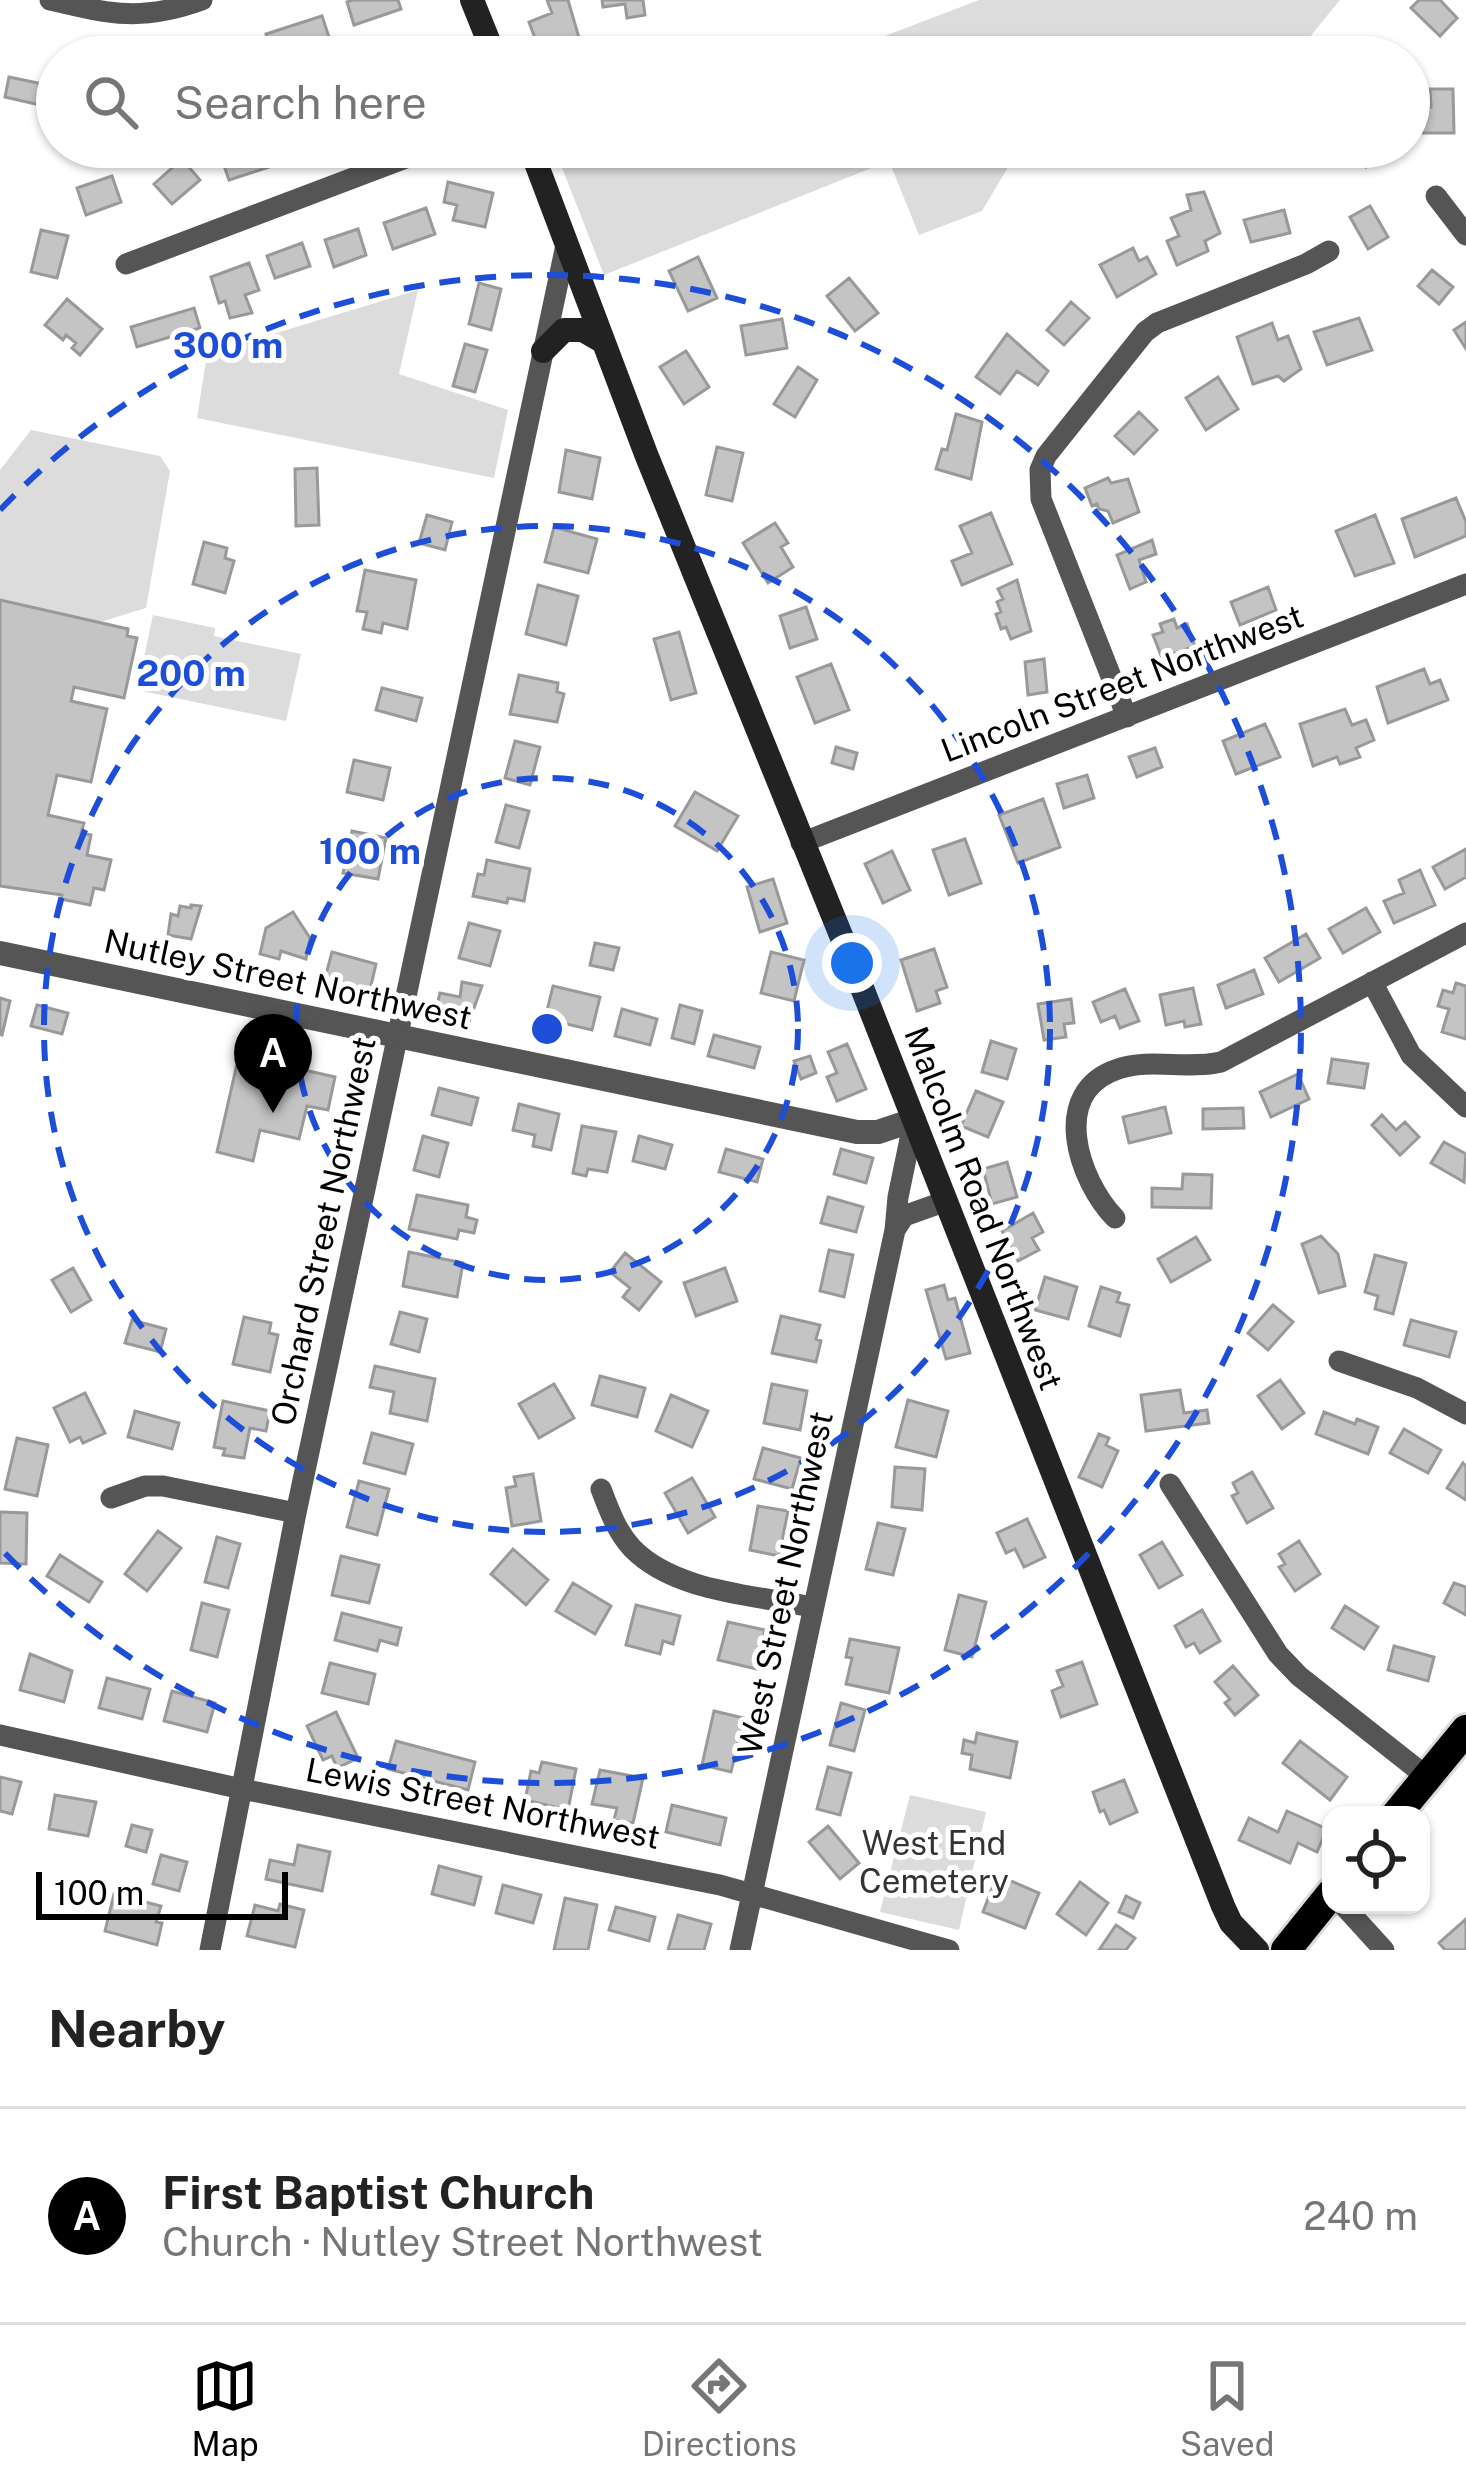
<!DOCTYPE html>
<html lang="en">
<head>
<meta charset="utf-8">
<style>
	:root { --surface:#fff; --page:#f2f2f2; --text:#222; --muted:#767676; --line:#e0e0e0; --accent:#000 }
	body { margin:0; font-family:"Public Sans",sans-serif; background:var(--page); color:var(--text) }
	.controls { position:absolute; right:36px; bottom:36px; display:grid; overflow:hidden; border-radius:24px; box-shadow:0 3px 9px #0004 }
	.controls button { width:108px; height:108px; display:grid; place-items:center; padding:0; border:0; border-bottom:3px solid var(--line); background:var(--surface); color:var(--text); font:60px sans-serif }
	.scale { position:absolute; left:36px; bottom:30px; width:252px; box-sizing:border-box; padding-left:12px; border:6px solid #000; border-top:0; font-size:33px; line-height:42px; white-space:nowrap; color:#000; -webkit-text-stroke:9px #fff; paint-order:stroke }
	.you { position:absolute; left:852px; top:963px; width:42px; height:42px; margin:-30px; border:9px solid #fff; border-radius:50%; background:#1a73e8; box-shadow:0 0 0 18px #1a73e833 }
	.badge { display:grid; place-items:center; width:78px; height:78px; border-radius:50%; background:var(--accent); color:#fff; font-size:39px; font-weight:700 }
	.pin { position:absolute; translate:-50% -99px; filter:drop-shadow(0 3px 6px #0008) }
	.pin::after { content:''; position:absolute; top:63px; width:42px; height:36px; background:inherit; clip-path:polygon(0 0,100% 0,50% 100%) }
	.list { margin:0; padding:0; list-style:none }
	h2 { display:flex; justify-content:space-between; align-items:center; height:156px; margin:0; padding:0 48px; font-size:51px }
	h2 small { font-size:39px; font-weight:400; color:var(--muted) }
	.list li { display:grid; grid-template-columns:78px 1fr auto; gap:36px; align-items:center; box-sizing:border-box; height:216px; padding:0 48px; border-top:3px solid var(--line) }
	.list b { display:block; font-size:45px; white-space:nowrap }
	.list p { margin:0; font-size:39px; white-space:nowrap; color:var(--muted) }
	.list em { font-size:39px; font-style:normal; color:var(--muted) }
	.icon { flex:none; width:66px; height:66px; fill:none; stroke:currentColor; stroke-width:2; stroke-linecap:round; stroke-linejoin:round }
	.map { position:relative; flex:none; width:1466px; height:1950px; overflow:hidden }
	.search { position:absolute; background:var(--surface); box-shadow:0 3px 9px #0004; left:36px; right:36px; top:36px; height:132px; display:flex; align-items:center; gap:30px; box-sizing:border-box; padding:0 42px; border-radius:66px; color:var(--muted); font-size:45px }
	.sheet { height:372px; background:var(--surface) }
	nav { display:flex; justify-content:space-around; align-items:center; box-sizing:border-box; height:168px; border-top:3px solid var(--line); background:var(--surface); font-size:33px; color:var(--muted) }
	nav a { display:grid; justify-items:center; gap:6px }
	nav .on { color:var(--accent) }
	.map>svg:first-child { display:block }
	.green { fill:#dcdcdc }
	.building { fill:#c4c4c4; stroke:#999; stroke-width:3 }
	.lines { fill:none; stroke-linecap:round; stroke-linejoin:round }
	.primary-casing { stroke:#dbdbdb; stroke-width:36 }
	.minor { stroke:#555; stroke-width:21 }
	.tertiary { stroke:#555; stroke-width:24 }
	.secondary { stroke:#222; stroke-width:24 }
	.primary { stroke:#000; stroke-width:30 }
	.ring { fill:none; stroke:#1d4ed8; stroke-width:6; stroke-dasharray:21 15 }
	.labels { text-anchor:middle; stroke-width:10; stroke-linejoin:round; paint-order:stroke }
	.street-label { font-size:33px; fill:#000; stroke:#fff }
	.park-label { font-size:33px; fill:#333; stroke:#fff }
	.centre { fill:#1d4ed8; stroke:#fff; stroke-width:6 }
	.ring-label { font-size:36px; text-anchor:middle; font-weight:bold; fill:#1d4ed8; stroke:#fff; stroke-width:10; stroke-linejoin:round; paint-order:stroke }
</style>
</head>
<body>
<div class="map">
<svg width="1466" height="1950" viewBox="0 0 1466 1950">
	<rect width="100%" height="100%" fill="#fff"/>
	<path class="green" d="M979,0H1340L1304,44L1276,57H830Z
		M594,147H1053L1010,164L982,211L919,235L889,161L604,275L559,160Z
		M418,290L399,374L508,410L494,478L197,418L207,354Z
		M31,430L160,456L170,471L146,608L0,653V470Z
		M153,615L215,628L214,636L301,654L286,721L137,690Z
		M910,1795L986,1812L959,1930L880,1912Z"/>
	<path class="building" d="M353,0H398L401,9L354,25L347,2Z
		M547,0H568L582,48L556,57H542L529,22L552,13Z
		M602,0H643L645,15L627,18L625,4L603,7Z
		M1419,0H1440L1457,18L1440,36L1411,8Z
		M322,16L329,37L272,55L266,34Z
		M227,44L232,57H195Z
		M9,77L57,87L53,108L5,97Z
		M1430,89H1453L1454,133H1418L1417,108L1431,107Z
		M242,147H262L269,167L229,180L220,154Z
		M1349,147H1383L1366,167L1346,150Z
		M182,159L200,180L172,204L154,184Z
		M112,176L121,202L86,215L77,188Z
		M448,182L493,193L485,227L453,220L457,205L444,202Z
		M1204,192L1220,233L1205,241L1208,251L1177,265L1167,241L1179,236L1171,218L1191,210L1187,195Z
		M1370,206L1388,237L1368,249L1350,217Z
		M426,208L435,234L393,249L384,223Z
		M1284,210L1290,233L1251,242L1244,220Z
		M358,229L366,255L334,267L325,240Z
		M41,230L68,236L57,278L31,272Z
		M302,243L310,266L275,278L267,256Z
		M1133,248L1139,261L1147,257L1156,274L1117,297L1100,265Z
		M698,257L717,298L688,311L669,271Z
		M249,263L259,290L245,295L252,313L230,318L225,301L219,303L211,277Z
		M1432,270L1453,287L1439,304L1418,286Z
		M849,278L878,313L855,331L827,296Z
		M479,283L501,289L491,330L469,324Z
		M67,299L102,329L80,355L72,348L76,343L66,335L63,340L45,325Z
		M1071,302L1089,318L1064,345L1047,330Z
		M194,308L200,328L137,347L131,327Z
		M1359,318L1372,350L1327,365L1314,332Z
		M782,319L787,348L746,355L741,326Z
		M1466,322V349L1454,330Z
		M1272,323L1278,340L1288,336L1301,369L1284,381L1278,376L1253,384L1237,337Z
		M1007,334L1048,371L1038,385L1017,371L1000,394L976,377Z
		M465,344L487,350L475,392L453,386Z
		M686,351L709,387L684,404L660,367Z
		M798,367L817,380L795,417L774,404Z
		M1218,377L1238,409L1206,430L1186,398Z
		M1139,412L1157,430L1134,454L1115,436Z
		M956,414L982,422L971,479L936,469L942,449L947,450Z
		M717,447L743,453L732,501L706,495Z
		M566,450L600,458L592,499L559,492Z
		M317,468L319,525L296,526L295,469Z
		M1108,478L1111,483L1128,479L1139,512L1113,523L1108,511L1099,509L1097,504L1092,506L1085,488Z
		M1456,498L1466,522V536L1415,557L1402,519Z
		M991,513L1012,564L962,585L952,561L972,553L960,526Z
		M427,515L452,522L445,550L419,543Z
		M1375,515L1394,563L1355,576L1336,531Z
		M775,523L788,543L781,547L793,567L768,583L743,543Z
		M554,527L597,539L588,573L545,562Z
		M1152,540L1156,554L1139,560L1146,582L1130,589L1117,555Z
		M204,542L227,548L225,558L234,561L225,593L193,584Z
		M365,570L416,580L407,629L383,623L381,633L363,629L367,612L357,611Z
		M1017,580L1031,631L1011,639L1006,627L1001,629L996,614L1001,612L997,602L1003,599L998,589Z
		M538,585L578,596L566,645L526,634Z
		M1268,587L1276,610L1240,625L1231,602Z
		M0,600L128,629L127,636L137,638L124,698L74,687L71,701L107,709L91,782L57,775L48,815L84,823L81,833L91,835L87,855L111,860L104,890L94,888L90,905L61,899L62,895L0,886Z
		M806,607L817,639L790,648L780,616Z
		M1174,619L1177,628L1187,624L1195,646L1162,658L1153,635L1163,632L1160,624Z
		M679,632L696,693L671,700L654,639Z
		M1044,659L1047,692L1028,695L1025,662Z
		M831,664L849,710L815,723L797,677Z
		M1424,669L1430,684L1440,680L1448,700L1388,723L1377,687Z
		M519,675L558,683L557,692L564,694L557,722L510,714Z
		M382,688L422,698L416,721L376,710Z
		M1345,709L1352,725L1366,720L1374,740L1356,748L1360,757L1340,764L1337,757L1313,766L1300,724Z
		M1265,724L1280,757L1236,774L1223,741Z
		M515,741L540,747L530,785L505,778Z
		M836,747L857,753L853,769L832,763Z
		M1155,748L1162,767L1137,777L1129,757Z
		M354,760L390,768L383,800L347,792Z
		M1087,775L1094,798L1064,808L1057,784Z
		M695,792L738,816L717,851L675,826Z
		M1043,799L1060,847L1018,863L999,815Z
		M506,805L529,811L519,848L496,842Z
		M352,831L386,838L378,879L343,873Z
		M965,839L981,883L949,895L933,850Z
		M1466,849V877L1445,889L1433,867Z
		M892,851L910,890L883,903L865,864Z
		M487,860L530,869L524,901L508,898L507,903L473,896L478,874L484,875Z
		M1420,870L1435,905L1394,923L1384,901L1404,893L1399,880Z
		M773,879L787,923L760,932L747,887Z
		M191,905L201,906L191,939L168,935L171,914L178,916L180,906L191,908Z
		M1366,908L1380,932L1343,953L1329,929Z
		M293,912L310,938L306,959L281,951L279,959L260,954L266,928Z
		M469,923L500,931L490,966L459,958Z
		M1306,934L1320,958L1279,982L1265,958Z
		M595,943L619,948L613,970L590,965Z
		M934,949L947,987L936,991L940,1003L917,1011L901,960Z
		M332,952L376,964L370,990L325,978Z
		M771,952L804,960L794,1001L761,993Z
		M1254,970L1263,994L1226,1008L1218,985Z
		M462,982L482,986L469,1022L435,1014L440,993L460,997Z
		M1456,983L1466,986V1039L1442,1032L1449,1009L1438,1006L1443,990L1453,993Z
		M553,986L600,997L592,1030L545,1019Z
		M1193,988L1201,1024L1185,1027L1184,1021L1166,1025L1160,995Z
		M1125,989L1139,1021L1120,1028L1115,1016L1101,1022L1093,1002Z
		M0,998L10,1001L2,1035L0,1034Z
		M1071,999L1074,1023L1064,1024L1066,1037L1044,1040L1038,1004Z
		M37,1005L68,1013L62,1034L31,1026Z
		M680,1005L702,1011L694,1044L672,1038Z
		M622,1009L657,1019L650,1045L615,1036Z
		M714,1035L760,1047L754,1068L708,1056Z
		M991,1041L1016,1049L1007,1079L982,1072Z
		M847,1044L866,1089L837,1101L827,1077L837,1073L828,1052Z
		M239,1055L335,1077L328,1110L307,1106L299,1139L260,1130L253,1161L217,1152Z
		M810,1056L816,1073L801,1079L794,1061Z
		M1332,1059L1368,1064L1364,1088L1328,1083Z
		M1298,1074L1309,1099L1271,1117L1260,1092Z
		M439,1088L478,1098L471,1125L432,1115Z
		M976,1091L1003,1102L988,1137L961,1126Z
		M519,1104L559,1114L551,1150L533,1146L535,1135L513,1130Z
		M1165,1107L1171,1133L1129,1143L1123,1117Z
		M1243,1108L1244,1128L1203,1129V1109Z
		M1382,1115L1396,1130L1405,1122L1419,1137L1400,1155L1372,1125Z
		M582,1126L616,1132L607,1172L588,1169L586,1176L573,1173Z
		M423,1136L448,1143L439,1177L414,1170Z
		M639,1136L672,1145L665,1169L633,1161Z
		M1444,1142L1466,1154L1464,1182L1431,1163Z
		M726,1149L763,1159L757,1182L719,1172Z
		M841,1149L873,1158L866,1183L834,1174Z
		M1007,1162L1017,1197L992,1204L983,1169Z
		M1183,1174L1212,1175L1211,1208L1152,1207V1188L1182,1189Z
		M417,1195L468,1205L466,1217L477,1220L474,1233L459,1230L457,1239L409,1229Z
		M828,1197L863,1207L856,1232L821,1223Z
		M1033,1213L1043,1232L1032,1238L1039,1250L1018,1261L1002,1231Z
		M1321,1236L1338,1254L1345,1286L1319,1293L1302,1244Z
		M1196,1237L1210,1260L1171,1282L1158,1259Z
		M829,1250L853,1255L844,1297L820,1291Z
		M409,1252L463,1263L457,1297L403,1286Z
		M625,1253L661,1282L639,1310L623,1297L630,1288L610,1272Z
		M1375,1255L1406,1263L1393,1314L1375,1309L1378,1296L1365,1292Z
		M73,1268L91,1300L71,1312L52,1280Z
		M725,1268L737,1301L696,1316L684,1283Z
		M1045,1277L1077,1287L1068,1319L1035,1310Z
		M944,1285L948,1300L955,1298L970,1353L946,1359L926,1290Z
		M1101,1287L1120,1293L1117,1302L1129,1305L1120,1336L1089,1326Z
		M1273,1305L1293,1322L1268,1350L1248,1333Z
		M400,1312L427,1319L419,1352L391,1344Z
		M781,1316L820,1325L816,1339L821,1341L816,1362L772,1353Z
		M244,1317L271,1323L269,1333L278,1335L270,1372L233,1364Z
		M132,1320L166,1329L160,1352L125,1343Z
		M1411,1320L1456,1332L1449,1357L1404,1345Z
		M375,1366L435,1379L427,1421L390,1413L394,1392L370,1387Z
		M600,1376L645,1388L637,1417L592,1405Z
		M1280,1380L1304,1413L1282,1429L1258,1396Z
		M554,1384L574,1418L539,1438L519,1404Z
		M772,1384L807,1391L800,1430L764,1423Z
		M1180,1390L1184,1413L1207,1410L1209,1423L1146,1431L1141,1395Z
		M85,1393L105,1433L83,1443L80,1437L70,1442L54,1408Z
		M671,1395L708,1411L692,1447L656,1431Z
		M908,1400L948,1411L936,1457L896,1447Z
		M223,1401L270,1411L266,1431L250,1428L244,1458L223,1455L225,1449L214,1447Z
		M135,1411L179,1423L172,1449L128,1437Z
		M1324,1412L1355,1424L1357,1419L1378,1427L1368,1454L1316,1434Z
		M1404,1429L1441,1450L1428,1473L1390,1453Z
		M372,1433L413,1444L405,1474L364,1463Z
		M1099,1434L1109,1438L1106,1445L1118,1451L1102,1487L1079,1477Z
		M17,1438L48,1445L37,1496L5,1489Z
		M763,1448L801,1458L792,1489L754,1479Z
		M1463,1463L1466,1466V1500L1447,1488Z
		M895,1467L925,1469L922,1510L892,1507Z
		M1252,1472L1273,1508L1247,1523L1232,1496L1238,1493L1233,1483Z
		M533,1474L541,1521L512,1526L506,1488L516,1486L514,1477Z
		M692,1478L715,1517L688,1533L665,1493Z
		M359,1481L389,1489L377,1535L347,1527Z
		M758,1506L788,1511L779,1556L750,1550Z
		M0,1512L27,1513L26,1564L0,1563Z
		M1027,1519L1045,1557L1024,1567L1015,1549L1006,1553L997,1533Z
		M878,1523L905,1529L893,1575L866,1569Z
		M158,1531L181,1548L147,1591L125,1574Z
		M217,1537L240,1544L228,1588L205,1582Z
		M1299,1541L1320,1574L1295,1591L1279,1567L1285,1564L1279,1554Z
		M1162,1542L1182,1575L1159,1588L1140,1555Z
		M513,1549L548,1580L526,1605L491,1574Z
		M60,1555L102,1582L89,1602L47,1576Z
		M341,1556L379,1565L369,1603L332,1595Z
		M573,1583L611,1606L595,1634L556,1611Z
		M1454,1583L1466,1587V1615L1444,1603Z
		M959,1595L986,1602L972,1657L945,1650Z
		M202,1603L229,1610L217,1657L191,1650Z
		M636,1605L680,1616L673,1644L663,1641L660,1654L626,1645Z
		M1345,1606L1378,1627L1364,1649L1332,1628Z
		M1202,1610L1220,1641L1200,1653L1194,1643L1186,1647L1175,1626Z
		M342,1613L401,1628L397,1645L380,1640L377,1651L335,1640Z
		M728,1622L765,1630L756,1669L718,1660Z
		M850,1639L899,1648L889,1693L846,1684L852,1658L846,1657Z
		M1394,1646L1434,1657L1428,1681L1388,1670Z
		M30,1654L72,1671L64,1702L20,1690Z
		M1082,1662L1097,1704L1061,1717L1052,1691L1063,1686L1057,1671Z
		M330,1663L375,1674L368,1704L322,1693Z
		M1233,1666L1258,1695L1235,1715L1225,1703L1230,1699L1215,1682Z
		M107,1678L150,1689L142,1719L99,1708Z
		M172,1691L215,1703L207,1732L164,1721Z
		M841,1703L865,1710L854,1751L830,1745Z
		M714,1711L744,1718L731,1772L702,1765Z
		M336,1712L358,1758L337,1768L332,1756L323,1760L307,1726Z
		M977,1733L1017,1742L1010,1778L970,1769L972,1755L962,1753L964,1740L975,1743Z
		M396,1741L475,1762L468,1790L388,1769Z
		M1300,1741L1347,1777L1330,1800L1283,1763Z
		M542,1762L576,1769L568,1810L525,1800L531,1771L539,1773Z
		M828,1767L851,1773L840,1815L817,1809Z
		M600,1770L643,1778L633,1823L614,1820L617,1808L592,1804Z
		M0,1777L21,1782L12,1814L0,1811Z
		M1124,1780L1137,1812L1110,1824L1104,1810L1100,1812L1093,1792Z
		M55,1795L96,1802L88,1836L49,1829Z
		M672,1805L726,1818L720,1845L666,1832Z
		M1287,1811L1327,1829L1317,1852L1298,1843L1290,1863L1239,1840L1249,1818L1278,1832Z
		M132,1825L152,1830L146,1852L126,1846Z
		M828,1826L859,1863L840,1879L809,1842Z
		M298,1845L330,1852L322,1891L266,1879L270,1860L294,1865Z
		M161,1855L187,1862L179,1891L153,1884Z
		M1423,1861L1428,1893L1421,1895V1862Z
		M439,1866L481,1877L474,1905L432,1894Z
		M997,1875L1039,1893L1025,1928L983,1912Z
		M1080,1882L1108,1903L1086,1935L1057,1914Z
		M503,1885L541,1895L533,1923L496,1913Z
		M114,1894L161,1906L156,1922L162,1923L157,1945L105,1931Z
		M1126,1896L1140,1903L1133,1918L1119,1912Z
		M565,1898L597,1905L588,1950H554Z
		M280,1904L304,1910L295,1947L247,1936L255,1905L278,1911Z
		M616,1907L655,1917L649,1941L609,1930Z
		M678,1915L711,1924L704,1950H668Z
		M1466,1919V1950H1445L1439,1943Z
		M1116,1925L1135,1938L1126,1950H1099Z"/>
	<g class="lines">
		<g class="primary-casing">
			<path id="primary" d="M1396,1815L1466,1730
				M1286,1950L1331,1894"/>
		</g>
		<path class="minor" d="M50,0C110,14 142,22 202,0
			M1436,196L1466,235
			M126,264L435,147
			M1127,717L1041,499L1040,470L1046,456L1145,332L1157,323L1306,264L1329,251
			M801,843L1466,584
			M1372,982L1411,1055L1466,1107
			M1115,1218C1079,1181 1048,1092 1118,1069C1150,1058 1187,1070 1221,1062L1466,933
			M895,1230L898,1197L914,1120
			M1339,1361L1417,1388L1466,1414
			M1170,1484L1278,1654L1299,1676L1427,1777
			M601,1489C609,1510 617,1532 632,1548C674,1592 755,1595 812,1607
			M111,1498L145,1486H163L296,1513
			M0,1735L242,1789L720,1885L949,1950
			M1343,1905L1384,1950
			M210,1950L296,1513L566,245
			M740,1950L895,1230L904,1216L946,1201"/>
		<path class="tertiary" d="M0,953L857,1132H878L914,1120"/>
		<path class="secondary" d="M472,0L495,57
			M530,147L646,454L855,970L1223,1906L1231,1923L1257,1950
			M543,351L564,330H583L602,341"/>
		<use href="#primary" class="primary"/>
	</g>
	<g class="ring">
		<circle cx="547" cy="1029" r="251"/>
		<circle cx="547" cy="1029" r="503"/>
		<path d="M0 510A754 754 0 1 1 0 1548"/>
	</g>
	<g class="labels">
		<g class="street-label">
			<text transform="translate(1122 683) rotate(-21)" y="12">Lincoln Street Northwest</text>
			<text transform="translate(288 979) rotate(12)" y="12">Nutley Street Northwest</text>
			<text transform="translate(984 1208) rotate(69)" y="12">Malcolm Road Northwest</text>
			<text transform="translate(323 1231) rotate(-78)" y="12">Orchard Street Northwest</text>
			<text transform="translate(785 1583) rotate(-78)" y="12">West Street Northwest</text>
			<text transform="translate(483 1803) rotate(11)" y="12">Lewis Street Northwest</text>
		</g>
		<g class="park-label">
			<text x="934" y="1855">West End<tspan x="934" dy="38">Cemetery</tspan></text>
		</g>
	</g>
	<circle cx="547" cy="1029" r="18" class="centre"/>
	<g class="ring-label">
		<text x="228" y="358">300 m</text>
		<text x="191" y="686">200 m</text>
		<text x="370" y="864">100 m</text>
	</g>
</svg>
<div class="controls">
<button><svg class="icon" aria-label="locate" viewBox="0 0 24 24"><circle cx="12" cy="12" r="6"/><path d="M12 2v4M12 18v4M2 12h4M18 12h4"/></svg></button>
</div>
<div class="scale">100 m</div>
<div class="you"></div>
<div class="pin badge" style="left:273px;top:1113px">A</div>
<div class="search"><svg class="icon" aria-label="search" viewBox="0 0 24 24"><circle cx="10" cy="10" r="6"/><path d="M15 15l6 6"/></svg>Search here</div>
</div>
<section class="sheet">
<h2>Nearby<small></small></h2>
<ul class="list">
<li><span class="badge">A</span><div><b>First Baptist Church</b><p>Church · Nutley Street Northwest</p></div><em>240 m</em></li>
</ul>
</section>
<nav>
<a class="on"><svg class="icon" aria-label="map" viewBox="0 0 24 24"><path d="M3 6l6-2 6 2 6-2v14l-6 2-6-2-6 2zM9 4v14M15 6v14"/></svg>Map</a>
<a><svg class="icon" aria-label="directions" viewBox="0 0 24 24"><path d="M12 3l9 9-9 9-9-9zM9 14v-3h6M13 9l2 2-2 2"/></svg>Directions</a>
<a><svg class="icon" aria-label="saved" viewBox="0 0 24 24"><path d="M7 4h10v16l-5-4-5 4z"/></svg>Saved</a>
</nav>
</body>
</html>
